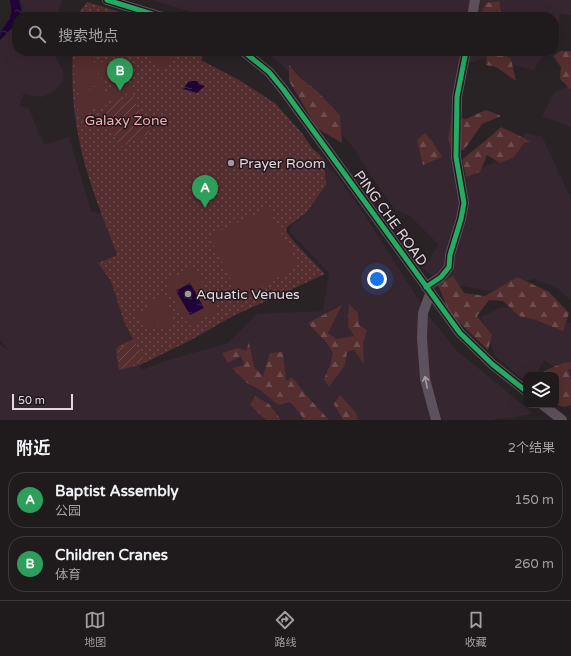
<!DOCTYPE html>
<html lang="zh">
<head>
<meta charset="utf-8">
<style>
	:root { --surface:#1f1a1c; --page:#272325; --text:#f1f3f6; --muted:#a1a1a3; --line:#3c383b; --accent:#a0999d }
	body { margin:0; font-family:"Varela Round","Noto Sans SC",sans-serif; background:var(--page); color:var(--text) }
	.controls { position:absolute; right:12px; bottom:12px; display:grid; overflow:hidden; border-radius:8px; box-shadow:0 4px 16px #0002 }
	.controls button { width:36px; height:36px; display:grid; place-items:center; padding:0; border:0; border-bottom:1px solid var(--line); background:var(--surface); color:var(--text); font:20px sans-serif }
	.scale { position:absolute; left:12px; bottom:10px; width:61px; box-sizing:border-box; padding-left:4px; border:2px solid #e0d8dd; border-top:0; font-size:11px; line-height:14px; white-space:nowrap; color:#e0d8dd; -webkit-text-stroke:3px #22171e; paint-order:stroke }
	.you { position:absolute; left:377px; top:279px; width:14px; height:14px; margin:-10px; border:3px solid #fff; border-radius:50%; background:#1a73e8; box-shadow:0 0 0 6px #1a73e833 }
	.badge { display:grid; place-items:center; width:26px; height:26px; border-radius:50%; background:var(--accent); color:#fff; font-size:13px; font-weight:700 }
	.pin { position:absolute; translate:-50% -33px; filter:drop-shadow(0 1px 2px #0008) }
	.pin::after { content:''; position:absolute; top:21px; width:14px; height:12px; background:inherit; clip-path:polygon(0 0,100% 0,50% 100%) }
	.list { margin:0; padding:0; list-style:none }
	h2 { display:flex; justify-content:space-between; align-items:center; height:52px; margin:0; padding:0 16px; font-size:17px }
	h2 small { font-size:13px; font-weight:400; color:var(--muted) }
	.list li { display:grid; grid-template-columns:26px 1fr auto; gap:12px; align-items:center; box-sizing:border-box; height:56px; margin:0 8px 8px; padding:0 8px; border:1px solid var(--line); border-radius:16px }
	.list b { display:block; font-size:15px; white-space:nowrap }
	.list p { margin:0; font-size:13px; white-space:nowrap; color:var(--muted) }
	.list em { font-size:13px; font-style:normal; color:var(--muted) }
	.icon { flex:none; width:22px; height:22px; fill:none; stroke:currentColor; stroke-width:2; stroke-linecap:round; stroke-linejoin:round }
	.map { position:relative; flex:none; width:571px; height:420px; overflow:hidden }
	.search { position:absolute; background:var(--surface); box-shadow:0 4px 16px #0002; left:12px; right:12px; top:12px; height:44px; display:flex; align-items:center; gap:10px; box-sizing:border-box; padding:0 14px; border-radius:16px; color:var(--muted); font-size:15px }
	.sheet { height:180px; background:var(--surface) }
	nav { display:flex; justify-content:space-around; align-items:center; box-sizing:border-box; height:56px; border-top:1px solid var(--line); background:var(--surface); font-size:11px; color:var(--muted) }
	nav a { display:grid; justify-items:center; gap:2px }
	nav .on { color:var(--accent) }
	.map>svg:first-child { display:block }
	.built { fill:#362630 }
	.forest { fill:url(#forest-firs) }
	.park { fill:url(#park-dots) }
	.garden { fill:url(#garden-furrows) }
	.pitch { fill:#552e2f }
	.water { fill:url(#water-ripples) }
	.lines { fill:none; stroke-linecap:round; stroke-linejoin:round }
	.minor { stroke:#5c515c; stroke-width:10 }
	.cycleway-casing { stroke:#22171e; stroke-width:8 }
	.cycleway { stroke:#26ab63; stroke-width:5 }
	.oneway { stroke:#a59ba3 }
	.poi-dot { fill:#a0999d; stroke:#22171e; stroke-width:1.5 }
	.labels { text-anchor:middle; stroke-width:3; stroke-linejoin:round; paint-order:stroke }
	.park-label { font-size:14px; fill:#f2adab; stroke:#22171e }
	.poi-label { font-size:14px; fill:#e0d8dd; stroke:#22171e; text-anchor:start }
	.street-label { font-size:14px; fill:#e0d8dd; stroke:#22171e }
</style>
</head>
<body>
<div class="map">
<svg width="571" height="420" viewBox="0 0 571 420">
	<defs>
		<pattern id="forest-firs" width="22" height="20" patternUnits="userSpaceOnUse"><rect width="22" height="20" fill="#552e2f"/><path d="M5 1l3.5 6h-7zM16 11l3.5 6h-7z" fill="#6d4c4d"/></pattern>
		<pattern id="park-dots" width="8" height="8" patternUnits="userSpaceOnUse"><rect width="8" height="8" fill="#552e2f"/><path d="M2 2h.1M6 6h.1" fill="none" stroke="#6d4c4d" stroke-width="1.8" stroke-linecap="round"/></pattern>
		<pattern id="garden-furrows" width="10" height="10" patternUnits="userSpaceOnUse"><rect width="10" height="10" fill="#552e2f"/><path d="M-1 1l2-2M0 10L10 0M9 11l2-2" fill="none" stroke="#6d4c4d"/></pattern>
		<pattern id="water-ripples" width="26" height="14" patternUnits="userSpaceOnUse"><rect width="26" height="14" fill="#21033a"/><path d="M2 4q2-2 4 0t4 0M15 11q2-2 4 0t4 0" fill="none" stroke="#412756"/></pattern>
	</defs>
	<rect width="100%" height="100%" fill="#292326"/>
	<path class="built" d="M21,0H62L57,17H22L23,6Z
		M152,0H571V15L560,14L557,33L554,38V17H207Z
		M17,23V51H53L64,74L63,81L57,89L42,97L23,94V98H21L20,106L29,109L44,145L69,137L91,211L102,214L117,256L98,263L111,281L124,322L133,339L118,346L119,370L140,365L142,370L165,361L228,343L257,314L323,311L329,273L289,231L292,225L306,213L326,185L325,165L334,172L360,208L429,316L456,350L534,414L491,420H0V345L9,351L0,340V40Z
		M263,51H546L534,70L486,58L463,65L456,139L460,177L511,155L525,133L542,136L571,199V301L556,287L534,279L490,291L440,282L423,268L439,245L410,216L395,210L369,173L353,147L281,64Z
		M571,85V127L542,116L554,93Z
		M502,307L539,313L571,323V414L563,373L544,360L536,375H526V382L495,356L481,317Z"/>
	<path class="forest" d="M499,1L502,17H479L486,3Z
		M487,51H500L511,59L516,81L496,67L486,65Z
		M560,51H571V90L560,79L561,67L553,56Z
		M289,65L299,77L317,91L340,115L342,143L317,128L289,81Z
		M486,110L501,116L482,124L464,150L451,148L448,139L452,117L466,119Z
		M501,127L526,139L531,142L524,143L514,157L500,163L487,155L480,172L466,177L462,160C475,148 489,139 501,127Z
		M425,133L432,141L442,157L423,165L417,140Z
		M453,276L464,293L485,296L517,277L549,292L569,313L563,331L536,320L519,316L503,301L489,300L477,316L492,335L488,350L450,314L438,285Z
		M349,304L358,313L359,325L367,330L363,343L364,364L354,350L347,352L345,365L329,387L324,379L330,365L333,353L326,342L308,323L342,305L328,333L336,339L354,336L348,326Z
		M249,342L254,367L263,376L270,353L283,352L286,381L292,377L306,395L329,420H303V418L291,402L278,405L260,390L247,383L232,368L244,365L241,356L228,363L222,353L238,348L246,351Z
		M571,362V370L568,369L571,379V405L563,407L556,404V375H542L544,371L563,363Z
		M340,395L356,413L358,420H343L334,404Z
		M255,396L269,404L281,420H266L250,405Z"/>
	<path class="park" d="M87,2L136,17H77L78,14Z
		M73,51H204L201,60L237,79L275,103L301,132L312,148L324,159L326,185L306,213L287,227L286,231L295,243L325,274L233,316L191,340L140,365L119,370L116,350L118,346L133,339L124,322L111,281L98,263L117,255C108,230 97,204 89,178C76,138 70,93 73,51Z"/>
	<path class="garden" d="M132,94L150,133L120,147L102,108Z
		M134,341L145,360L120,369L117,350L119,348Z"/>
	<path class="pitch" d="M147,51H171C171,60 169,64 161,68Z
		M75,55H91L102,83L76,93L74,73Z
		M108,60L114,74L102,79L96,64Z
		M128,83L132,91L112,100L108,91Z
		M103,85L110,101L79,116L76,95Z
		M270,207L275,222L296,260L294,269L240,298L209,236Z
		M193,266L217,308L213,313L189,326L173,298L169,297L165,291L169,289L165,282Z
		M164,295L175,323L159,330L157,324L144,330L137,313L150,307L148,301Z"/>
	<path class="water" d="M10,0H19L21,9L20,17H17V23L0,40C0,26 9,25 11,13C12,9 10,4 10,0Z
		M192,81H197L199,84L205,86L197,93L183,89L188,82Z
		M190,283L204,308L190,315L176,291Z"/>
	<g class="lines">
		<path class="minor" d="M107,0L162,17
			M472,17L475,0
			M243,51L269,72L283,89L460,333L492,364L526,391
			M426,287L441,277L449,267L450,255L461,219L464,203L456,157L457,97L466,51
			M430,294L423,313L422,338L425,379L436,420
			M543,405L562,420"/>
		<g class="cycleway-casing">
			<path id="cycleway" d="M107,0L162,17
				M243,51L269,72L283,89L460,333L492,364L526,391
				M426,287L441,277L449,267L450,255L461,219L464,203L456,157L457,97L466,51"/>
		</g>
		<use href="#cycleway" class="cycleway"/>
	</g>
	<defs><path id="oneway-shaft" d="M-6 0H5M1.5-3L5.5 0L1.5 3" fill="none" stroke-width="1.6" stroke-linecap="round" stroke-linejoin="round"/></defs>
	<use class="oneway" href="#oneway-shaft" transform="translate(426 382) rotate(-102)"/>
	<g class="poi-dot">
		<circle cx="231" cy="163" r="4"/>
		<circle cx="188" cy="294" r="4"/>
	</g>
	<g class="labels">
		<g class="park-label">
			<text x="126" y="125">Galaxy Zone</text>
		</g>
		<g class="poi-label">
			<text x="239" y="168">Prayer Room</text>
			<text x="196" y="299">Aquatic Venues</text>
		</g>
		<g class="street-label">
			<text transform="translate(391 218) rotate(54)" y="5">PING CHE ROAD</text>
		</g>
	</g>
</svg>
<div class="controls">
<button><svg class="icon" aria-label="layers" viewBox="0 0 24 24"><path d="M12 4l9 5-9 5-9-5zM3 14l9 5 9-5"/></svg></button>
</div>
<div class="scale">50 m</div>
<div class="you"></div>
<div class="pin badge" style="left:205px;top:208px;background:#2e9e5b">A</div>
<div class="pin badge" style="left:120px;top:91px;background:#2e9e5b">B</div>
<div class="search"><svg class="icon" aria-label="search" viewBox="0 0 24 24"><circle cx="10" cy="10" r="6"/><path d="M15 15l6 6"/></svg>搜索地点</div>
</div>
<section class="sheet">
<h2>附近<small>2个结果</small></h2>
<ul class="list">
<li><span class="badge" style="background:#2e9e5b">A</span><div><b>Baptist Assembly</b><p>公园</p></div><em>150 m</em></li>
<li><span class="badge" style="background:#2e9e5b">B</span><div><b>Children Cranes</b><p>体育</p></div><em>260 m</em></li>
</ul>
</section>
<nav>
<a class="on"><svg class="icon" aria-label="map" viewBox="0 0 24 24"><path d="M3 6l6-2 6 2 6-2v14l-6 2-6-2-6 2zM9 4v14M15 6v14"/></svg>地图</a>
<a><svg class="icon" aria-label="directions" viewBox="0 0 24 24"><path d="M12 3l9 9-9 9-9-9zM9 14v-3h6M13 9l2 2-2 2"/></svg>路线</a>
<a><svg class="icon" aria-label="saved" viewBox="0 0 24 24"><path d="M7 4h10v16l-5-4-5 4z"/></svg>收藏</a>
</nav>
</body>
</html>
